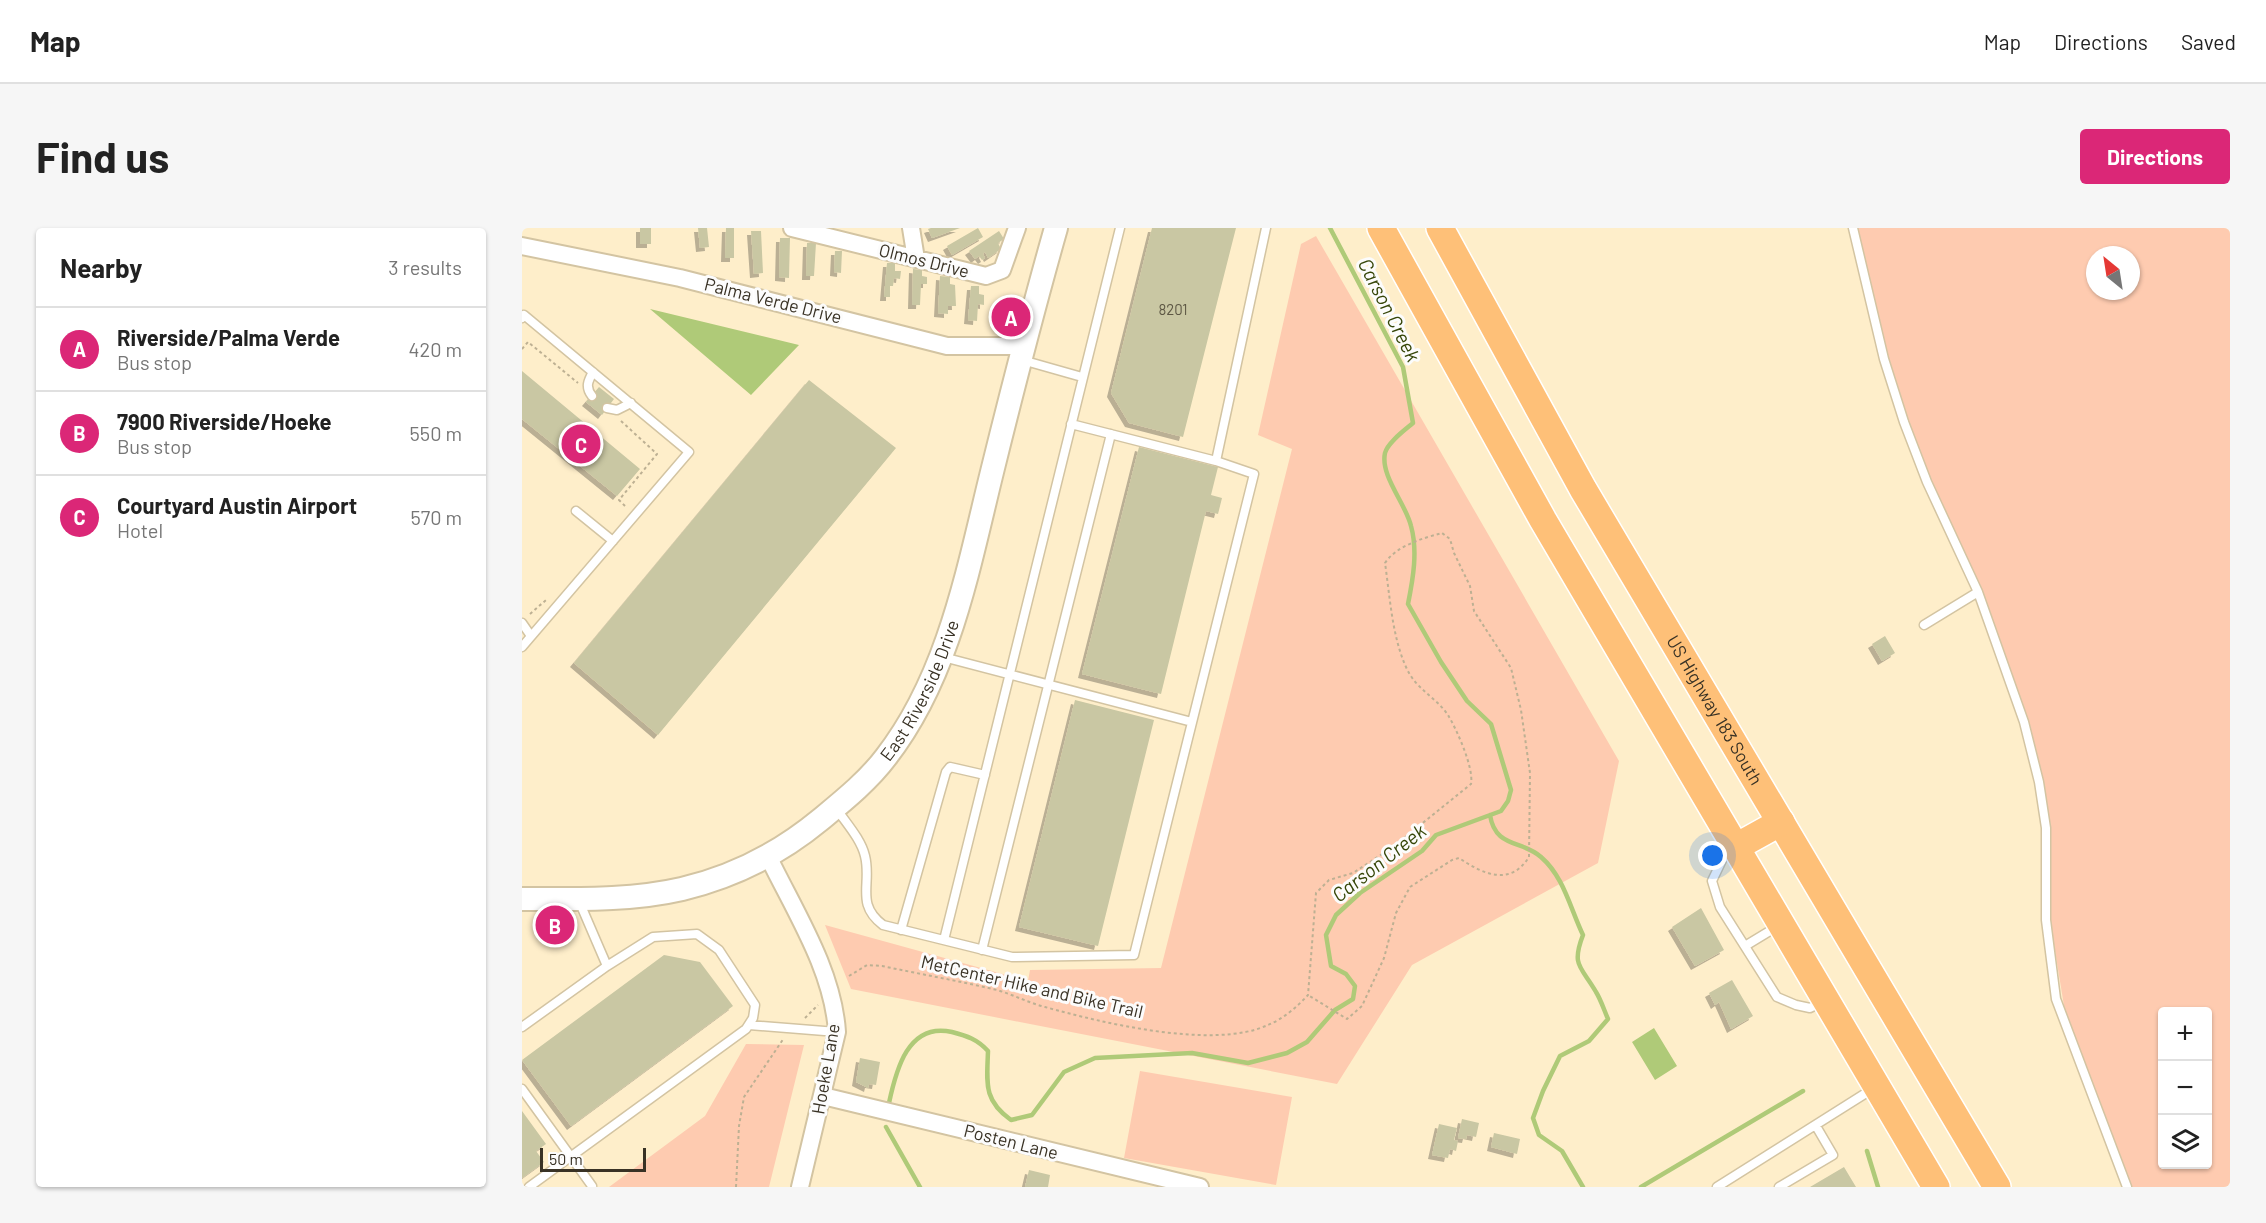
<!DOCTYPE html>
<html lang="en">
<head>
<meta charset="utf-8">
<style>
	:root { --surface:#fff; --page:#f6f6f6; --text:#222; --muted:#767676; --line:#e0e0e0; --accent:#db2777 }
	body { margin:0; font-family:Barlow,sans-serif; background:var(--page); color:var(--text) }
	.controls { position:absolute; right:18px; bottom:18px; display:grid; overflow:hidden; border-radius:6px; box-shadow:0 2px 4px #0004 }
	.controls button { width:54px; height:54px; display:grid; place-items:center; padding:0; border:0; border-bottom:2px solid var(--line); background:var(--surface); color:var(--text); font:30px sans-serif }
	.compass { position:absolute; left:1564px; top:18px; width:54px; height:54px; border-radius:50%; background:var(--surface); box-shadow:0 2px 4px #0004; rotate:330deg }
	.scale { position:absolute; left:18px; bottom:15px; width:106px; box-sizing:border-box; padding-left:6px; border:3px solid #393225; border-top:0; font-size:16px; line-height:21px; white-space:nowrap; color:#393225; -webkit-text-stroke:4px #fcfcfc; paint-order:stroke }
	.you { position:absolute; left:1191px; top:628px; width:21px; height:21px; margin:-15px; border:4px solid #fff; border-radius:50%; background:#1a73e8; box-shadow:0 0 0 9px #1a73e833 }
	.badge { display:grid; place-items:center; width:39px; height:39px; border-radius:50%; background:var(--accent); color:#fff; font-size:20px; font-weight:700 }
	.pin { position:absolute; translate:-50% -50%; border:3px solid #fff; box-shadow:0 2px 6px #0006 }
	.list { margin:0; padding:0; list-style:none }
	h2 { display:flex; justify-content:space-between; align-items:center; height:78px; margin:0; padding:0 24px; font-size:26px }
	h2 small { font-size:20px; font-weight:400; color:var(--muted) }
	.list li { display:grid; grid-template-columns:39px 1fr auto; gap:18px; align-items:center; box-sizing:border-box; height:84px; padding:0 24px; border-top:2px solid var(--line) }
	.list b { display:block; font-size:22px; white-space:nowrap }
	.list p { margin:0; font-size:20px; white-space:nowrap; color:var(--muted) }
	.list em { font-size:20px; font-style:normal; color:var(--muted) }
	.icon { flex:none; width:33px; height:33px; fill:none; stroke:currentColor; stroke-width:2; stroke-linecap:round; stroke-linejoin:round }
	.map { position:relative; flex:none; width:1708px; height:959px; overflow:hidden; border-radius:6px }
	header { display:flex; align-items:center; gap:36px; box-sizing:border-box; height:84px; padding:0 30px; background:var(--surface); border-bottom:2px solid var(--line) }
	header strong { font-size:28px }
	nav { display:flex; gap:33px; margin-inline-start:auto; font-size:21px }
	.intro { display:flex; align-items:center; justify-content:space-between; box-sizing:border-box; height:144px; padding:0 36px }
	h1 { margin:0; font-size:42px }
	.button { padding:15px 27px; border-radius:6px; background:var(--accent); color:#fff; font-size:21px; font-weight:700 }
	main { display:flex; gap:36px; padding:0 36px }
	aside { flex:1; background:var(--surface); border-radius:6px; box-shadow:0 2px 4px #0004 }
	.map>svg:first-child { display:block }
	.green { fill:#fecbb0; fill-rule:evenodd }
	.water { fill:#afca78 }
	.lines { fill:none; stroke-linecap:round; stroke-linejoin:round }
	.stream { stroke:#afca78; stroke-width:4.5 }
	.building { fill:#c9c7a3; filter:url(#shadow) }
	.service-casing { stroke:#d3c4a2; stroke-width:11 }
	.minor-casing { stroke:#d3c4a2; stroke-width:20 }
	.secondary-casing { stroke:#d3c4a2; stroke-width:26 }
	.trunk-casing { stroke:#fff; stroke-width:30 }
	.path { stroke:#bdb093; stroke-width:2; stroke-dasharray:3 3; stroke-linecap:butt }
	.service { stroke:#fff; stroke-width:8 }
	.minor { stroke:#fff; stroke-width:16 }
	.secondary { stroke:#fff; stroke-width:22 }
	.trunk { stroke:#fec078; stroke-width:27 }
	.labels { text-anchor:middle; stroke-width:6; stroke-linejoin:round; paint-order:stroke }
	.number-label { font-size:15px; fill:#5d5744 }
	.street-label { font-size:18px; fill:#393225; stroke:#fcfcfc }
	.water-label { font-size:20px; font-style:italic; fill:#364608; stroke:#fcfcfc }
</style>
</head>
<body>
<header>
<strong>Map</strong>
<nav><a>Map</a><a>Directions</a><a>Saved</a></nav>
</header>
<div class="intro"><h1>Find us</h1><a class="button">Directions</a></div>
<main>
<aside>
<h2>Nearby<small>3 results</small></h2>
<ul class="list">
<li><span class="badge">A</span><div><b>Riverside/Palma Verde</b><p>Bus stop</p></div><em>420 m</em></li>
<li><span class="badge">B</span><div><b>7900 Riverside/Hoeke</b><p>Bus stop</p></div><em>550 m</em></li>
<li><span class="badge">C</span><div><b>Courtyard Austin Airport</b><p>Hotel</p></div><em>570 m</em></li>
</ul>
</aside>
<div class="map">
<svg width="1708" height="959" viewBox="0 0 1708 959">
	<defs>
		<filter id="shadow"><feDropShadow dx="-4" dy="4" stdDeviation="0" flood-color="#0004"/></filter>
	</defs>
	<rect width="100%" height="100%" fill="#feeeca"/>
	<path class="green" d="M1335,0H1706L1708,3V959H1609L1544,790L1528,692L1529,600L1521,552L1505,492L1385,193L1366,129ZM1573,27H1609V63H1573ZM1640,784H1686V936H1640Z
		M794,8L1097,533L1076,635L890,737L815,856L329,761L303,697L506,753L508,742L639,740L770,221L736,207L779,16Z
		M224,816L282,817L247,959H87L183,888Z
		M618,843L770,869L754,957L602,930Z"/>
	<path class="water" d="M128,81L277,117L229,167Z
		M1132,800L1155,838L1133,852L1110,814Z"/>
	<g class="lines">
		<path class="stream" d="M968,587C973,620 1000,612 1019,629C1042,649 1048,680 1061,707C1049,738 1059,738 1074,764C1079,772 1082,782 1086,791L1067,813L1038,828L1021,863L1011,890L1017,907L1040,923L1061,959
			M367,875C374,842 386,794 430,804C445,808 455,811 466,823C465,855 461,872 489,892L510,887L542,844L573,830L670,825L726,835L765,825L785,814L813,782L831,771L833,758L824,746L809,738L804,707L814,687L838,665L900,623L914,607L979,583L986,573L989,562L969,496L945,473L919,434L886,376C891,351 896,323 889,298C884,276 858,248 863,225C866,214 883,202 891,195L881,139L808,0
			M364,899L398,959
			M1345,923L1356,959
			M1119,959L1281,863"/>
	</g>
	<path class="building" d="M118,0H129V16H118Z
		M176,0H185L187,19L178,20Z
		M204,0H212V30H203Z
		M438,0L410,10L406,1L409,0Z
		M456,0L461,9L430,27L425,18Z
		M630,0H714L661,209L607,195L589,165Z
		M229,3H239L241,45L232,46Z
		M477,3L482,11L476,15L479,21L466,30L463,24L461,26L463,30L460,32L457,28L453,31L447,23Z
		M258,10H268L267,50L257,49Z
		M285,15H294L292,48H284Z
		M313,23H320L319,45L312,44Z
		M365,35H373V43H379L378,51L372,50L371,58H368V69H362Z
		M391,41L400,42V48L405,49V56H399L398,77H390Z
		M418,48L428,49V56L433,57L434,78H426V86L416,85Z
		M449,58H457V66L462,67V77L456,76L455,93L446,92Z
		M0,143L118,241L95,268L0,191Z
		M287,152L374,220L136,507L52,435Z
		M77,159L92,171L80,187L64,174Z
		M617,219L696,239L689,267L700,270L696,286L684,283L639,466L560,446Z
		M1363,408L1373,425L1360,433L1350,416Z
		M553,472L632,492L576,718L497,699Z
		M1179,680L1202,722L1173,738L1150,699Z
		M142,727L178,734L211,778L49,898L0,832Z
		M1210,752L1231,788L1209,801L1197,774L1193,777L1187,765Z
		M338,830L358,834L354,857L347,856L346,860L334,854Z
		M0,883L24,916L14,923L22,934L0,950Z
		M940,891L957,895L954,909L945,907L944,911L936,910Z
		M917,896L935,900L932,912L936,913L934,923L928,921L926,930L910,927Z
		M972,905L998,911L995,926L969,919Z
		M1322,939L1334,959H1288Z
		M507,942L528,947L526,959H503Z"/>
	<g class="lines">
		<g class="service-casing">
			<path id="service" d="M1331,0L1362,131L1382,194L1405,254L1456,364L1502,494L1517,554L1524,600V692L1534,771L1605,959
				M0,90L2,87L167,224L0,419
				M500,132L560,149
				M70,168C63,159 66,153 71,144
				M85,180L95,182L109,175
				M694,233L744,0
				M54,283L91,313
				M0,395L9,408
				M1402,397L1456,364
				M421,429L670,494
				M314,580C324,595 339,611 343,628C350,656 333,676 361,697L490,729L612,727L732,246L694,233L549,196
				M1212,622L1201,630L1190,653L1198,679L1255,769L1274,777L1288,780L1300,774
				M379,702L424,544L428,539L463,547
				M422,712L598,0
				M1223,718L1256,698
				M460,722L589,206
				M227,797L315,804
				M0,799L85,738
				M0,861L70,958
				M7,959L224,801L231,790L233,777L197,722L175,706L131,709L85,738L57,673
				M1195,959L1352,860
				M1257,959L1311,927L1294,898"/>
		</g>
		<g class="minor-casing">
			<path id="minor" d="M270,0L464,48L480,42L495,0
				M389,0L394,31
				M0,18L158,50L425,118H501
				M246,628C273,684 311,742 315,804L278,959
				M301,868L678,959"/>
		</g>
		<g class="secondary-casing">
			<g id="secondary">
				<path id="s1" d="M0,671C53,671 108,673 160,661C210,649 258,625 298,592C321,573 346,553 364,529C427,448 446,341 470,244C490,163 511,81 534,0"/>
			</g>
		</g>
		<g class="trunk-casing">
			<g id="trunk">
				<path d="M859,0L1021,292L1414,959"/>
				<path id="s2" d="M918,0L1061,261L1475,959"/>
				<path d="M1214,619L1259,594"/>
			</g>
		</g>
		<path class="path" d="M0,121L6,114L56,155
			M99,193L135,226L97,272L105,280
			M8,386L24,372
			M327,748L345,737L360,738C398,746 437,753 475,762C492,767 507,775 523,779C581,795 691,822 746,797C761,791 775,779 786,767L794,665L807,652L831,645L871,619L949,556C952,540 935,502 926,487C913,468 894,462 884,439C870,408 868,369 863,335C874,318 901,310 920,305L928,311L932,325L948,358L952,383L989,440L999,482L1008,545L1007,629C988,659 961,646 937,630L930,632L888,659L874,685L862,730L840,778L825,791L786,767
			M283,790L296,777
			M214,959L217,898L222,869L262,810"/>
		<use href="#service" class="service"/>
		<use href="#minor" class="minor"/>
		<use href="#secondary" class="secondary"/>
		<use href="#trunk" class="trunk"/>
	</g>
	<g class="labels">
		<g class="number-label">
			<text x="651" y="87">8201</text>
		</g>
		<g class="street-label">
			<text transform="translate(402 33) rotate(14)" y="6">Olmos Drive</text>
			<text transform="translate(251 73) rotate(14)" y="6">Palma Verde Drive</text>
			<text dy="6" stroke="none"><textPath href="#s1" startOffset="483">East Riverside Drive</textPath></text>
			<text dy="6" stroke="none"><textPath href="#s2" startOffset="555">US Highway 183 South</textPath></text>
			<text transform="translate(510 759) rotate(13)" y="6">MetCenter Hike and Bike Trail</text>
			<text transform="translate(304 841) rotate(-80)" y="6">Hoeke Lane</text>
			<text transform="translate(489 914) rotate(14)" y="6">Posten Lane</text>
		</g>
		<g class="water-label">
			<text transform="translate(867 82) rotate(63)" y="7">Carson Creek</text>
			<text transform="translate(857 635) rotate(-38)" y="7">Carson Creek</text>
		</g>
	</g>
</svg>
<div class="controls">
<button>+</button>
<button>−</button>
<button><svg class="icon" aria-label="layers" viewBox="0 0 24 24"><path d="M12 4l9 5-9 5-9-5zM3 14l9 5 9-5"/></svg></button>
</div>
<svg class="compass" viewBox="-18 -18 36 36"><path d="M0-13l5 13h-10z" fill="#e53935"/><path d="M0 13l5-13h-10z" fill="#767676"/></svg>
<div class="scale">50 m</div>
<div class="you"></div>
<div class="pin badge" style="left:489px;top:89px">A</div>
<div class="pin badge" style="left:33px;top:697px">B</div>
<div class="pin badge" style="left:59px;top:216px">C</div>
</div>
</main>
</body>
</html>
